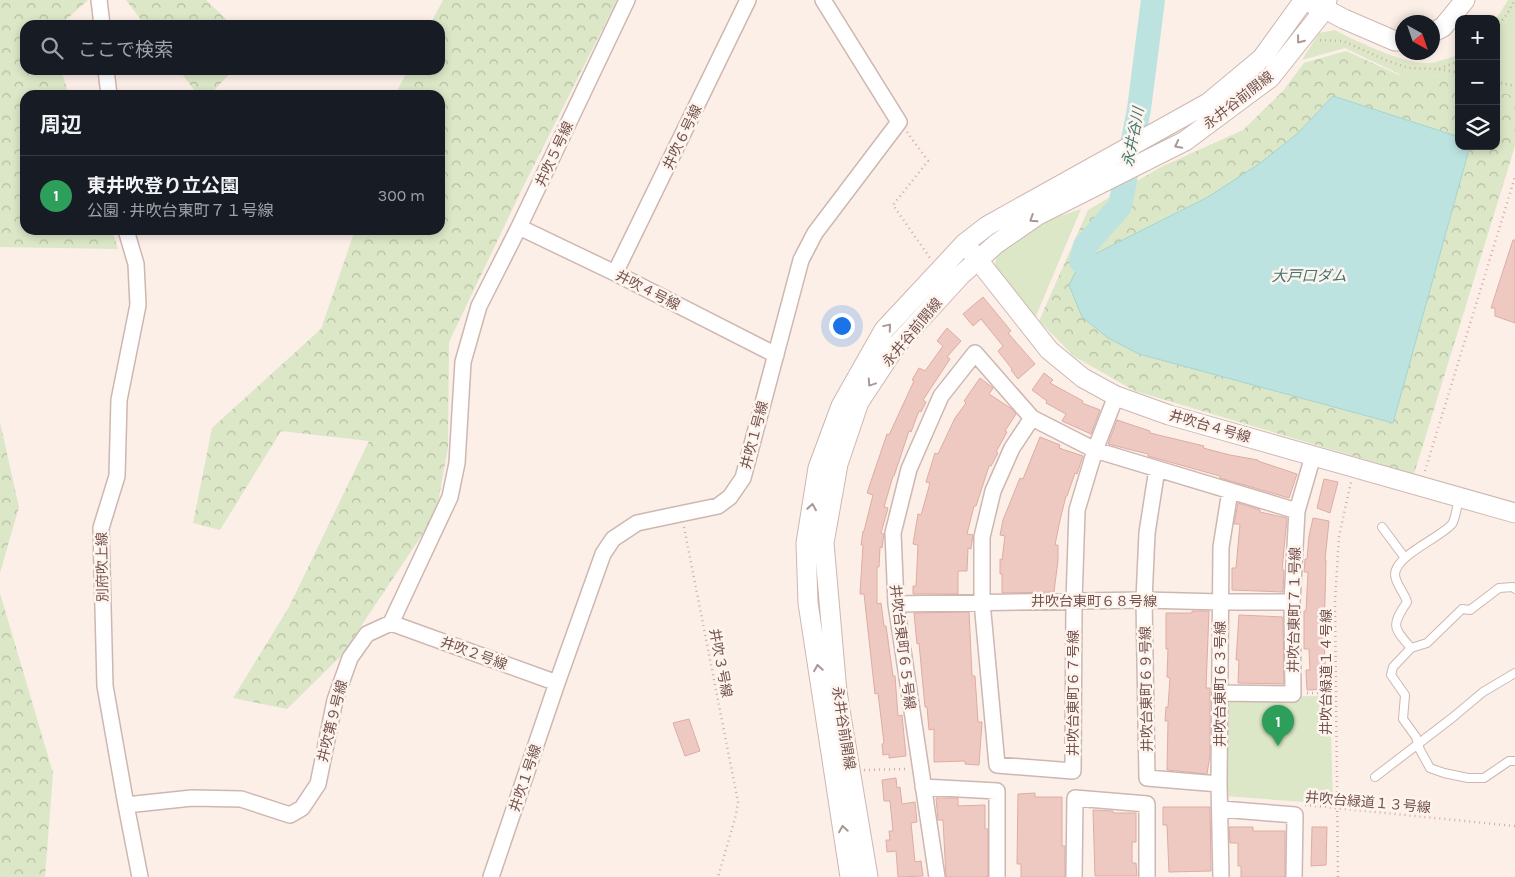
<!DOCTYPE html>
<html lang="ja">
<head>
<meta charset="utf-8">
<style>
	:root { --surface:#171b24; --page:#20242c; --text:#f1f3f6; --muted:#9ea1a6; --line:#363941; --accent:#db2777 }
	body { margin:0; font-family:Karla,"Noto Sans JP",sans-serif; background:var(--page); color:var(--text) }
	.controls { position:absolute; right:15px; top:15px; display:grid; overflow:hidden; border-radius:10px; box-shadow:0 2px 8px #0003 }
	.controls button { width:45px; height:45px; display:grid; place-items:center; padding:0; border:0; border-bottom:1px solid var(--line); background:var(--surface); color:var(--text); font:25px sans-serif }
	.compass { position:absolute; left:1395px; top:15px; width:45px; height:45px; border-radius:50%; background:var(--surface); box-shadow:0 2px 8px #0003; rotate:140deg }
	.you { position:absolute; left:841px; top:325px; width:18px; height:18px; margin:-12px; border:4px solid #fff; border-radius:50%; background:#1a73e8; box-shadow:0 0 0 8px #1a73e833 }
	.badge { display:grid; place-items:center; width:32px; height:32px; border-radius:50%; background:var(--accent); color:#fff; font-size:16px; font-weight:700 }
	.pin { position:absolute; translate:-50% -41px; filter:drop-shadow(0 1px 2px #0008) }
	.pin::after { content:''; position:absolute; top:26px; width:18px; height:15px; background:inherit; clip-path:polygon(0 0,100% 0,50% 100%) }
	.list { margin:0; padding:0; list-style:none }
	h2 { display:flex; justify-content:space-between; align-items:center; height:65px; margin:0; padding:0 20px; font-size:21px }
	h2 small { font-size:16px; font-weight:400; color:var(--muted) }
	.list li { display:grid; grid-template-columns:32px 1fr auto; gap:15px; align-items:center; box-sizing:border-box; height:80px; padding:0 20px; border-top:1px solid var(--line) }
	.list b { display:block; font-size:19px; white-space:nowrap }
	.list p { margin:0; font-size:16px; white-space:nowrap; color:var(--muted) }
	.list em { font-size:16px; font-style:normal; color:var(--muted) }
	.icon { flex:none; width:28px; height:28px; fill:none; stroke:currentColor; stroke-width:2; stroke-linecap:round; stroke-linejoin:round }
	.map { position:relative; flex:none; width:1515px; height:877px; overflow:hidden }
	.search { position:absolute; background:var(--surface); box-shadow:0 2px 8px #0003; left:20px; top:20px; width:425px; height:55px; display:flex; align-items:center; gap:12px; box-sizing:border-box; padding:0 18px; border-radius:15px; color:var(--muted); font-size:19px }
	.panel { position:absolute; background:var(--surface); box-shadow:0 2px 8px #0003; left:20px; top:90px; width:425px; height:145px; border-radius:15px }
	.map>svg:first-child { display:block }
	.forest { fill:url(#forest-crowns) }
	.park { fill:#dbe7c7 }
	.water { fill:#bde3e0; stroke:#a4d4d1 }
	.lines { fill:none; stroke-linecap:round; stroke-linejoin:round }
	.river { stroke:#bde3e0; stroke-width:24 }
	.building { fill:#eec9c1; stroke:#dfaca3 }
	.service-casing { stroke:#ceb7b1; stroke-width:10 }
	.minor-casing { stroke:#ceb7b1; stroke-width:18 }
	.tertiary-casing { stroke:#ceb7b1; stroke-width:21 }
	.path { stroke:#d3aca4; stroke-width:2.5; stroke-dasharray:1 4; stroke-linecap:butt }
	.service { stroke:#fff; stroke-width:8 }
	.minor { stroke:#fff; stroke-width:15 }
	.tertiary { stroke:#fff; stroke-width:19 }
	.oneway { stroke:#ab9795 }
	.labels { text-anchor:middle; stroke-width:5; stroke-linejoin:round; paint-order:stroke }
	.street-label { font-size:14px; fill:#73524e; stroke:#fef4ee }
	.water-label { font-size:15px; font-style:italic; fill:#427673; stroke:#fef4ee }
</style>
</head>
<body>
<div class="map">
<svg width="1515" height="877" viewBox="0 0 1515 877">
	<defs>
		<pattern id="forest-crowns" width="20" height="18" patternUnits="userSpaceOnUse" patternTransform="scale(1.25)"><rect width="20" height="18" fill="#dbe7c7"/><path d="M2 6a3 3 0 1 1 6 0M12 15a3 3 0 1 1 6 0" fill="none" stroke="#b6bea4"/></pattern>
	</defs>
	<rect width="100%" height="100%" fill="#fbefe7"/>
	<path class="forest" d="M0,0H88L60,25H25V70H61L69,95H25V230H112L118,249L0,247Z
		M126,0H206L232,25H145Z
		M443,0H617L523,187L449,342L448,447L436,514L341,656L287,709L233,698L289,607L369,441L281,431L220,530L193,523L212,428L321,329L355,230H440V95H395L408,70H440V25H430Z
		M1346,51L1399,75H1432L1459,81V137L1333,96L1297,134L1259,164L1208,197L1393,423L1470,146H1496V91L1515,96V146L1414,474L1135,391L1075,357L1039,321L1088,210L1161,167L1243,130L1283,91L1304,63Z
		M179,70H233L210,95H198Z
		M0,422L19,507L0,573Z
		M0,593L53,773L45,877H0Z"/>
	<path class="park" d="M1508,0H1515V96L1496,91V19Z
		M1335,30C1355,41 1406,65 1429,63C1439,62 1450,57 1459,55V81L1432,75L1403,76L1345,48L1302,60L1319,33Z
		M1081,209L1033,323L995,267L996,256L1051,219Z
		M1330,696L1333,804L1224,796L1225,697Z"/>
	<path class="water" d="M1333,96L1459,137V146H1470L1393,423L1139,354L1108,338L1082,317L1069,285L1081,261L1208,197L1259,164L1297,134Z"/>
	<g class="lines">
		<path class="river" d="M1081,261L1085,246L1120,206L1139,109L1153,0"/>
	</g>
	<path class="building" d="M1513,240H1515V323L1495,316V308H1491Z
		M983,297L1011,331L1008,333L1035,364L1018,379L1011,370L1012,369L998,351L1003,346L981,319L973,326L963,314Z
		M947,328L961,341L947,357L950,359L923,400L926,402L921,412L919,411L911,432L909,431L894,476H893L884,507L888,508L881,533L884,534L882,548L880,547L879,567H877V604L881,603L884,626H886L893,676H895L898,716L902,715L906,756L889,758V754L883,755L882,744L884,743L878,693L875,694L864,594H860L863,545H861L863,531H864L873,495L867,493L887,434L889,435L914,381L912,380L919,368L925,371L943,346L937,341Z
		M1044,373L1053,380L1050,383L1083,401L1082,403L1100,410L1091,434L1062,421L1066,414L1046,403L1047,401L1032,390Z
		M980,378L993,388L989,394L1012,409L1016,414L1005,431L1007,432L996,452L998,453L991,466H989L976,506H974L967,534L973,535L971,549L968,548L967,571H958V594H913V586H916L918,545L913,544L918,514L921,515L930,483L926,482L935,453L938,454L955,418L966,403L964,401Z
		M1117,420L1150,431V433L1204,446L1203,448L1230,455L1258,460V461L1297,474L1289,498L1220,478V476L1148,456V454L1108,444Z
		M1040,437L1060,445L1059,448L1083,456L1077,474L1075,473L1067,496H1066L1060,520L1055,545H1058V560L1054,592L1002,593V574H1000V559L1002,560L1005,536L1000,535L1003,520L1020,478L1023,479Z
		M1324,479L1338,482L1330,513L1317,508Z
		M1238,503L1260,510V512L1287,518L1282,570H1284L1283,592L1232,590V568H1236L1240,524H1234Z
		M1313,518L1329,521L1325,560H1326L1324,637L1326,689L1307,690L1306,670H1310L1309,649H1304V611H1306L1308,572H1304L1305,559H1307L1309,536Z
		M1192,611H1209L1206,688H1210V755L1207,774L1167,770L1168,721H1165L1166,707H1168L1170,678L1167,677L1168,649H1166V613H1192Z
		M969,612L972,676H975L978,722H982L979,765L965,764V761L934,762V729L929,730L927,707H925L919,643L917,644L914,613Z
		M1239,615L1283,617L1284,684L1238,683L1239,660H1236Z
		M689,719L700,751L685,756L673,723Z
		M896,778L897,788L900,787L902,804L915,802L917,822L911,823L915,862L921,861L923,876L898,877L896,851L887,852L886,840H890L889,831H893L890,801H884L882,780Z
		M1035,793V797H1062V846H1065V877H1021V864H1017L1018,794Z
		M936,798H958V806L985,805V829H988V877H946L943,820H938Z
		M1163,807H1210L1211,871L1169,872L1167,825H1163Z
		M1093,810L1113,811V813H1136V842H1132V863H1136L1137,876H1095Z
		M1229,827H1253V831H1285V877H1241V866H1238V843H1230Z
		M1312,827H1327L1326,865L1311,866Z"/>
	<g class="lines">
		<g class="service-casing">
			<path id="service" d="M1382,527L1405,558
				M1515,589L1513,587L1499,588L1470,610L1462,609L1427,643L1411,648L1393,667L1391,675L1405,695L1403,719L1416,737L1420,750L1430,768L1444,773L1468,778H1484L1509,761H1515
				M1411,648C1393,627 1391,626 1407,602C1405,593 1395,584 1395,574C1396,555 1440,538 1452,524C1456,518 1457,505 1459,498
				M1375,777L1452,718L1483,692L1515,673"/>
		</g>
		<g class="minor-casing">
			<path id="minor" d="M99,0L102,25
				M106,70L109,95
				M519,227L615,273L776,355
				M126,230L136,264L138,305L119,400L117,476L101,528L105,686L126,805L140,877
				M615,273L748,0
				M1032,418L1012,448L993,491L982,537V602L997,765L1073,771L1074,602L1077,510L1095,450L1116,396
				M1157,469L1147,533L1144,600L1147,778L1219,784
				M896,604L1144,600L1221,602H1292
				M391,623L557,683
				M1221,693L1293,694L1292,602L1297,511L1313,456
				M923,787L997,791V877
				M126,805L192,798L241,799L290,815L302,808L318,784L335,700L350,658L367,634L391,623L450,497L457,463L463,362L479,306L519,227L627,0
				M1221,809L1295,815L1294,877
				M491,877L557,683L603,554L613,539L637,523L718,506L730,497L743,478L801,260L815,233L899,122L823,0
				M937,877L896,604L893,533L909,469L941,396L975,353L1032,418L1095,450L1297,511
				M1074,877L1075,798L1147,804V877
				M1221,877L1219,784L1221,547L1230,491"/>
		</g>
		<g class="tertiary-casing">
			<path id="tertiary" d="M1314,5L1325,9L1344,19L1395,41H1402
				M1432,33L1443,27L1465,0
				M971,251L1049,350L1083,378L1116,396L1169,415L1515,513
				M850,877L808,603L806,543L818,468L841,406L884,330L965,243L987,226L1208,103L1262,58L1304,0
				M868,877L837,692L824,543L838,464L859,402L896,346L961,275L996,244L1038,215L1185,141L1270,78L1325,9L1327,0"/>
		</g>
		<path class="path" d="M1496,28L1507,14L1515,0
			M1320,40L1343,41L1388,61L1408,68L1439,69L1459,61
			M1439,69L1459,73
			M1496,82L1515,86
			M907,132L928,161L893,205L930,258
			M1425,471L1515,177
			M684,527L738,802L736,815L718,877
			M1307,693H1336
			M864,770L906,769
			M1305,805L1515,826
			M1338,877L1335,602L1339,536L1351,482"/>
		<use href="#service" class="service"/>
		<use href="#minor" class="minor"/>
		<use href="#tertiary" class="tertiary"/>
	</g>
	<defs><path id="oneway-chevron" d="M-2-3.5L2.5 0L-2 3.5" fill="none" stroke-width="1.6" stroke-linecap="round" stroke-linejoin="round" transform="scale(1.25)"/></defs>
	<g class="oneway">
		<use href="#oneway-chevron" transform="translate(1300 40) rotate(128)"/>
		<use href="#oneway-chevron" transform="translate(1178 145) rotate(153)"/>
		<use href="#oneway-chevron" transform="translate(1033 219) rotate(147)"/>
		<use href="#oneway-chevron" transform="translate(888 327) rotate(-50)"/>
		<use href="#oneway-chevron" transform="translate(871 383) rotate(124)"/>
		<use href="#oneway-chevron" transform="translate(812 507) rotate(-81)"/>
		<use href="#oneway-chevron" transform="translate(818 668) rotate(-99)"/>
		<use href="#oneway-chevron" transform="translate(843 829) rotate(-99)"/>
	</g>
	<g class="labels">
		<g class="street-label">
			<text transform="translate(1238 100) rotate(-38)" y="5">永井谷前開線</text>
			<text transform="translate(682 137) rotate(-64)" y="5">井吹６号線</text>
			<text transform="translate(554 154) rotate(-65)" y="5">井吹５号線</text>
			<text transform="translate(648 290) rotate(27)" y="5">井吹４号線</text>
			<text transform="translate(912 332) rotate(-50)" y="5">永井谷前開線</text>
			<text transform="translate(1210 426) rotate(16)" y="5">井吹台４号線</text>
			<text transform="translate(754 435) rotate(-75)" y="5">井吹１号線</text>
			<text transform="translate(102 567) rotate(-91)" y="5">別府吹上線</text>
			<text x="1094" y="606">井吹台東町６８号線</text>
			<text transform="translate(1294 610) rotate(-89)" y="5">井吹台東町７１号線</text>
			<text transform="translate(903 647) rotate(83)" y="5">井吹台東町６５号線</text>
			<text transform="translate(474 653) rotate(20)" y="5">井吹２号線</text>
			<text transform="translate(721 663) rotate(79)" y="5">井吹３号線</text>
			<text transform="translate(1326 672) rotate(-90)" y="5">井吹台緑道１４号線</text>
			<text transform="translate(1220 684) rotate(-90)" y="5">井吹台東町６３号線</text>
			<text transform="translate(1146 689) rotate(-91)" y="5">井吹台東町６９号線</text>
			<text transform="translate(1073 693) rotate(-90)" y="5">井吹台東町６７号線</text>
			<text transform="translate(332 721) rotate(-76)" y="5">井吹第９号線</text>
			<text transform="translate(844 728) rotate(81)" y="5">永井谷前開線</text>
			<text transform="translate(525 778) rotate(-71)" y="5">井吹１号線</text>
			<text transform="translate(1368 802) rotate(5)" y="5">井吹台緑道１３号線</text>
		</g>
		<g class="water-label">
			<text transform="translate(1133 137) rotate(-79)" y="5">永井谷川</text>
			<text x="1309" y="281">大戸口ダム</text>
		</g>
	</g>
</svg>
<div class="controls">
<button>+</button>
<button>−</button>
<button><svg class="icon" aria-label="layers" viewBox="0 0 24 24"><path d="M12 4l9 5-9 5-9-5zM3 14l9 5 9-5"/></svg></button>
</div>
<svg class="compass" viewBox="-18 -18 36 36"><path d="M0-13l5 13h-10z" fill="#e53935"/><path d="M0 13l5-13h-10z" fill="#9ea1a6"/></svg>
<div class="you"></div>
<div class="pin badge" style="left:1278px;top:746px;background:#2e9e5b">1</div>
<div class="search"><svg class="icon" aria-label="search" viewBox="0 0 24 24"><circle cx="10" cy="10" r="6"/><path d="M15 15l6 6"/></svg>ここで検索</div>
<section class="panel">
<h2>周辺<small></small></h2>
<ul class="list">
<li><span class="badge" style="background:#2e9e5b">1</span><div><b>東井吹登り立公園</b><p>公園 · 井吹台東町７１号線</p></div><em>300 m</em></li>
</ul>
</section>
</div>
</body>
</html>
